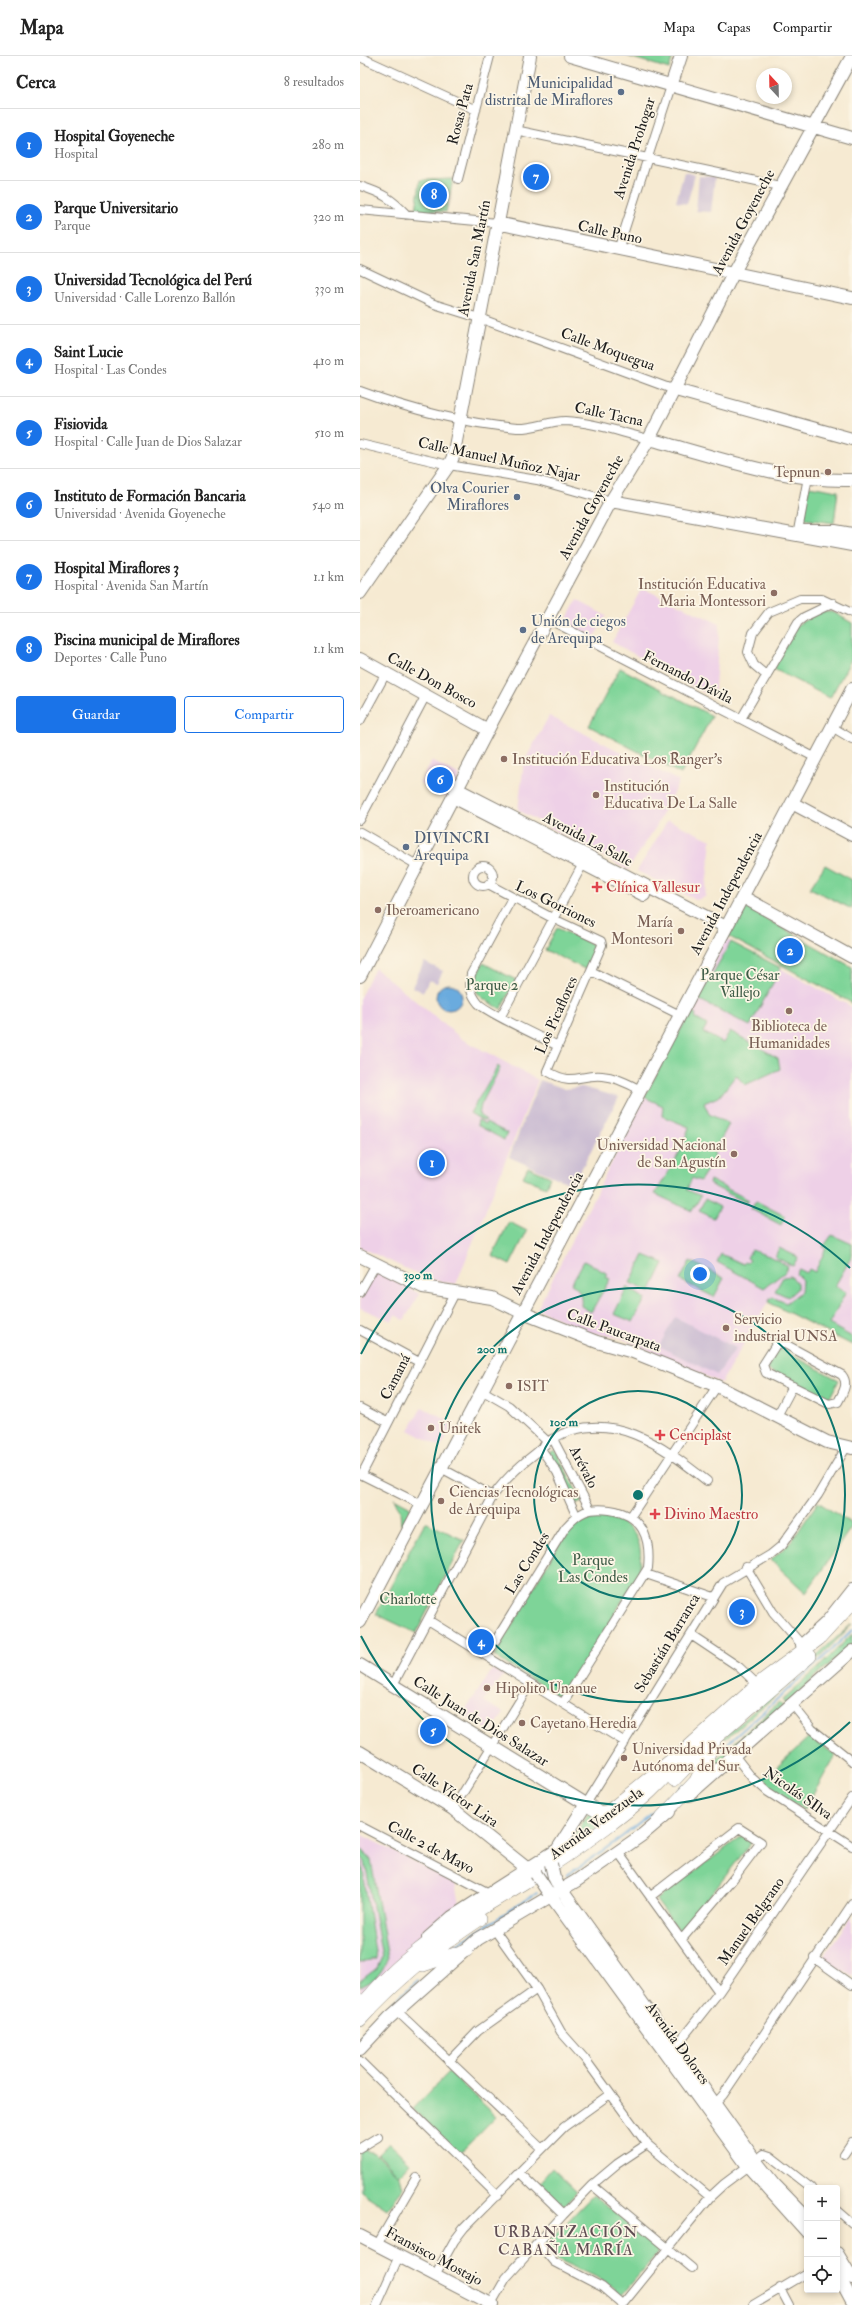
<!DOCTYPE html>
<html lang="es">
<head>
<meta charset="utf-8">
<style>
	:root { --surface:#fff; --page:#f2f2f2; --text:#222; --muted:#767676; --line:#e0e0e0; --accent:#1a73e8 }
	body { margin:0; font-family:"IM FELL Double Pica",serif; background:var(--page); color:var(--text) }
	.controls { position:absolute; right:12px; bottom:12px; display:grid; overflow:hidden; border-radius:4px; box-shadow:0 2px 6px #0003 }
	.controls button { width:36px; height:36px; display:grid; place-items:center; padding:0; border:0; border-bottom:1px solid var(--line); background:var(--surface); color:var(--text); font:20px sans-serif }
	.compass { position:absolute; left:396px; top:12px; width:36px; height:36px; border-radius:50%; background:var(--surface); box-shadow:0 2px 6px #0003; rotate:338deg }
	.you { position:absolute; left:340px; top:1218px; width:14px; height:14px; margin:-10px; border:3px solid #fff; border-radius:50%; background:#1a73e8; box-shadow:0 0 0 6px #1a73e833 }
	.badge { display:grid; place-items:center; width:26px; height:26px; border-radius:50%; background:var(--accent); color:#fff; font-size:13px; font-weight:700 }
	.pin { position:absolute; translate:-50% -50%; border:2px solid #fff; box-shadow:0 1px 4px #0006 }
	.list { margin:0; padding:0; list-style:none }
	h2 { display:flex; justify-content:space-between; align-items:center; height:52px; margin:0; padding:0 16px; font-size:17px }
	h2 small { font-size:13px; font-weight:400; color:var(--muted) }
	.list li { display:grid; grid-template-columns:26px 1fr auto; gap:12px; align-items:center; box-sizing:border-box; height:72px; padding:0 16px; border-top:1px solid var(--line) }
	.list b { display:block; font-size:15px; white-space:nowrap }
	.list p { margin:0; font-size:13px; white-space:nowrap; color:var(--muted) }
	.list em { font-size:13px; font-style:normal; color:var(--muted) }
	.actions { display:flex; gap:8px; padding:12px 16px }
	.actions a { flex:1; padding:9px 0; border:1px solid var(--accent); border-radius:4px; text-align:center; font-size:14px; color:var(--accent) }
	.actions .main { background:var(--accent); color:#fff }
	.icon { flex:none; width:22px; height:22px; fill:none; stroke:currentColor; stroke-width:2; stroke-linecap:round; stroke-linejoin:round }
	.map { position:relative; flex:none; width:492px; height:2249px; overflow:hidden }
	header { display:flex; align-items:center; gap:24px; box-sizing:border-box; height:56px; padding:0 20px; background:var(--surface); border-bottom:1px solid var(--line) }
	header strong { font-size:19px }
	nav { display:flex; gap:22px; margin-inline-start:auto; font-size:14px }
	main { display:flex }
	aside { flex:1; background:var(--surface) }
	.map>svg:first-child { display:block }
	.built { fill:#eed0e7 }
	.industrial { fill:#ccbed3 }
	.green { fill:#7ed498; stroke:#4d785a }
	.water { fill:#6babde; stroke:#44647d }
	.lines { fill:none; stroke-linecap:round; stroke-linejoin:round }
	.stream { stroke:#6babde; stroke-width:2 }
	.street-casing { stroke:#898377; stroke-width:10 }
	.secondary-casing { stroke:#898377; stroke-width:14 }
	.primary-casing { stroke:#898377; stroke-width:14 }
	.street { stroke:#fff; stroke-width:8 }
	.secondary { stroke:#fff; stroke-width:12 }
	.primary { stroke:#fff; stroke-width:13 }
	.secondary-bridge-casing { stroke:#898377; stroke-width:14; stroke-linecap:butt }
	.secondary-bridge { stroke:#fff; stroke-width:12 }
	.ring { fill:none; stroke:#0f766e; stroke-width:2 }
	.service-dot { fill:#5c6f8a; stroke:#fcf5e5; stroke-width:1.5 }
	.education-dot { fill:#8d6e63; stroke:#fcf5e5; stroke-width:1.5 }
	.health-dot { fill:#e0444e; stroke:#fcf5e5; stroke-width:1.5 }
	.labels { text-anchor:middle; stroke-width:3.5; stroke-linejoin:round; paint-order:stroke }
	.service-label { font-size:15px; fill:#4e5e75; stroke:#fcf5e5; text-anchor:end }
	.street-label { font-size:15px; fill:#1c1c1c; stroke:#fcf5e5 }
	.education-label { font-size:15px; fill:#785e54; stroke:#fcf5e5; text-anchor:start }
	.health-label { font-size:15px; fill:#be3a42; stroke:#fcf5e5; text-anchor:start }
	.park-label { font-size:15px; fill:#3e5c47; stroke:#fcf5e5 }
	.neighbourhood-label { font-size:16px; letter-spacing:1px; fill:#604e54; stroke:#fcf5e5 }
	.centre { fill:#0f766e; stroke:#fcf5e5; stroke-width:2 }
	.ring-label { font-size:12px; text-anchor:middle; font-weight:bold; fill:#0f766e; stroke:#fcf5e5; stroke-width:3.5; stroke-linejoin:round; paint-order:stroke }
</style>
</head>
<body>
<header>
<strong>Mapa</strong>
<nav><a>Mapa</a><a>Capas</a><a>Compartir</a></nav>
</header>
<main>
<aside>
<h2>Cerca<small>8 resultados</small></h2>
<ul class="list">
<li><span class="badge">1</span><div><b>Hospital Goyeneche</b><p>Hospital</p></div><em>280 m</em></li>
<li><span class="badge">2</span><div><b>Parque Universitario</b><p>Parque</p></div><em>320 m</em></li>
<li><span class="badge">3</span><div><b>Universidad Tecnológica del Perú</b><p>Universidad · Calle Lorenzo Ballón</p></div><em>330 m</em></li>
<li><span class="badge">4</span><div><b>Saint Lucie</b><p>Hospital · Las Condes</p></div><em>410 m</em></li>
<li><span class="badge">5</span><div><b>Fisiovida</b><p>Hospital · Calle Juan de Dios Salazar</p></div><em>510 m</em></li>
<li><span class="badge">6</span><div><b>Instituto de Formación Bancaria</b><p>Universidad · Avenida Goyeneche</p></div><em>540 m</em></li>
<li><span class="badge">7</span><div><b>Hospital Miraflores 3</b><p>Hospital · Avenida San Martín</p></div><em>1.1 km</em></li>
<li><span class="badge">8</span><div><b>Piscina municipal de Miraflores</b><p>Deportes · Calle Puno</p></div><em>1.1 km</em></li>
</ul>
<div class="actions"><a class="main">Guardar</a><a>Compartir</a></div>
</aside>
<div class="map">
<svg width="492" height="2249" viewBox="0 0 492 2249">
	<rect width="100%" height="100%" fill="#fcf5e5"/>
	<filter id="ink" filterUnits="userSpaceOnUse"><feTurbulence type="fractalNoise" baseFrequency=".025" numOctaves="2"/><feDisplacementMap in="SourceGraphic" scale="8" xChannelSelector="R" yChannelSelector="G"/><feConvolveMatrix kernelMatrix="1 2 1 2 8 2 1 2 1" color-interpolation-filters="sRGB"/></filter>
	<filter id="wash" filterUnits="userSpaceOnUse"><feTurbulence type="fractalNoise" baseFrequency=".012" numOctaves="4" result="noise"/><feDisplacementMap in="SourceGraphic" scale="16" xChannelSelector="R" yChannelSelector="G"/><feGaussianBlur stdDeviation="0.9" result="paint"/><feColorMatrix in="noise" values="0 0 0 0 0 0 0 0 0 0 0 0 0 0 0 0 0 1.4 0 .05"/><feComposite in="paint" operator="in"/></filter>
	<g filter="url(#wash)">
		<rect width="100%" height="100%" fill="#f6ead2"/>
		<path class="built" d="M282,532L360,568L354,642L252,586Z
			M217,544L246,560L233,583L204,568Z
			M189,660L319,725L297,769L268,814L158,754L164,706Z
			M72,705L100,720L88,742L60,727Z
			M308,764L351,784L345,841L336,844L277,815Z
			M366,883L492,951V1289L408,1246L361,1327L261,1282L227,1276L177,1253Z
			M15,912L102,983L178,1024L96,1228L68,1223L0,1191V941Z
			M18,1216L60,1238L44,1264L35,1259L32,1265L0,1252V1245L14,1218Z
			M62,1351L94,1368L81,1391L49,1374Z
			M133,1613L144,1619L124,1645L144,1657L131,1676L102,1659Z
			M0,1778L95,1827L99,1849L0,1939Z
			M491,1862H492V1921L465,1904L463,1900Z"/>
		<path class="industrial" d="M324,116L335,119L327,148L316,146Z
			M339,120L355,121L351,156L336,155Z
			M64,906L83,915L77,927L69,924L63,936L52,931Z
			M180,1024L205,1033L222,1031L259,1041L213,1129L149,1101Z
			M315,1261L376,1292L357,1319L299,1290Z"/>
		<path class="green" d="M267,0H313L309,13Z
			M93,123L86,156L56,154L60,124Z
			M449,430L478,435L474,467L444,463Z
			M459,556H473L492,567V602L470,642L414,613L437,569Z
			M260,612L352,660L321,718L229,670Z
			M465,809L492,824V853L450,832Z
			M387,852L492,911V947L368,880Z
			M197,872L238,891L227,914L185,894Z
			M371,886L421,912L390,970L338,943Z
			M123,907L156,924L141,953C116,939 107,935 123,907Z
			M331,955L336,958L335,962L347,969L343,976L363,987L370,975L418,1002L420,1013L385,1029L376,1019L360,1040L344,1047L349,1058L369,1068L354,1096L355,1102L340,1125L332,1122L327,1134L341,1140L332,1155L295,1138C308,1116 322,1097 329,1071L302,1060L303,1050L284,1041Z
			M138,1010L140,1012L121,1049L119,1059L126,1064L123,1065L110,1057Z
			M118,1064L125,1068L126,1066L147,1077L144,1084L117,1069Z
			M168,1111L190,1121L186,1131L163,1121Z
			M350,1124L389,1144L387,1147L349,1128Z
			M345,1143L360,1151L354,1162L339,1155Z
			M396,1145L425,1160L421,1169L391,1153Z
			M149,1166L167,1175L150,1209L132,1200Z
			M472,1179L492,1188V1200L475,1230L486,1236L469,1268L492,1281V1289L408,1246L412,1241L426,1247L441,1236L442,1224L436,1218L439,1213L447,1217L449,1213L455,1216L466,1192L463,1191Z
			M419,1192L438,1201L433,1210L415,1201Z
			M391,1194L409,1200L428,1210L425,1216L404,1232L357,1206L361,1198L383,1208L385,1206L388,1207L390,1204L387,1202Z
			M284,1199L304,1207L290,1236L270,1227Z
			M224,1205L248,1218L246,1221L250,1223L231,1256L221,1250C222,1241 220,1232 211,1228Z
			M330,1205L364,1222L354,1241L320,1224Z
			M431,1220L437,1227V1233L428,1241L415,1235L423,1221Z
			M267,1231L285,1243L273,1266L254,1258Z
			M418,1292L479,1324L468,1345L406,1313Z
			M195,1394L222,1446L214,1449L189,1397Z
			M34,1442L49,1450L51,1453L41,1469L40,1455Z
			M458,1446L492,1468V1470L446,1537L411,1504L431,1486Z
			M249,1461C278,1472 284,1487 279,1517L203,1643L134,1600L200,1486C217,1466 223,1462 249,1461Z
			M65,1466L104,1484L56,1577L16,1558Z
			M492,1568L466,1595L367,1682H363Z
			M492,1578V1588L425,1648L422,1644L457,1613Z
			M419,1646L423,1650L349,1717L345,1714Z
			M449,1681L476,1699L444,1754L416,1736L404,1723Z
			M286,1735L205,1794L230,1755Z
			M386,1777L394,1783L321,1878L296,1844Z
			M0,1791L11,1804L28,1902C22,1917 15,1925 0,1931V1925L17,1912L22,1901L5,1806L0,1799Z
			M0,1807H2L16,1903L0,1906Z
			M89,2016L136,2060L99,2098L53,2053Z
			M29,2087L50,2107L39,2119L18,2098Z
			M3,2094L15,2097L40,2121L43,2133L27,2153L0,2135V2097Z
			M192,2112L217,2136L204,2150L179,2127Z
			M233,2139L300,2194L261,2240L243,2224L197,2203L184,2190Z"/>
		<path class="water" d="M76 941a13 13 0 1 1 26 0a13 13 0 1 1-26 0Z"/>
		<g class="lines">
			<path class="stream" d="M358,1696L464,1601L492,1574
				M207,1819C248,1792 289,1763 324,1729
				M92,1892L177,1837
				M0,1982L26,1953L58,1924"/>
		</g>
	</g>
	<g filter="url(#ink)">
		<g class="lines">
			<g class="street-casing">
				<path id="street" d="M0,1L116,54
					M155,74L420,130
					M98,123L130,0
					M0,130C22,137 31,142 47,159
					M0,154L137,167
					M258,194L311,30
					M0,213L74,248L119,262L312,333
					M0,335C51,354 103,367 157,372C173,373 189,365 205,365C233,366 262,377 289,383
					M0,388L89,409L177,424L251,445
					M437,480L448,421
					M188,563L456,702
					M407,620L394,609L388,596L393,577L409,556L440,543H462L492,557
					M381,663L438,566L444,561L473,547
					M0,665L26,617
					M472,671L492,683
					M0,764L66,639
					M0,776L57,809
					M113 820a10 10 0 1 1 20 0a10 10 0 1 1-20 0Z
					M128,828L194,863L241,885L242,889L187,1015C214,1031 218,1018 242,1020C256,1021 268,1028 281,1034
					M152,842L111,918C109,929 110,937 118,947C125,956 183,982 198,990
					M231,915L320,959
					M141,960L225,804
					M0,1236L16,1208
					M0,1274L59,1306
					M417,1287L425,1288L482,1319C489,1328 483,1336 478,1346L469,1348L406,1317L403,1309Z
					M123,1335L149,1350L188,1386
					M0,1352L27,1366
					M417,1360L433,1330
					M193,1383L230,1453
					M181,1393L197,1416L216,1459
					M81,1412L133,1440
					M0,1418L62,1449
					M2,1418L95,1237
					M271,1460L357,1330
					M386,1511L413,1556L442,1589
					M286,1518L353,1541
					M68,1564L265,1686
					M331,1579L379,1611L400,1631
					M126,1600L205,1472C219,1456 228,1451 250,1454C283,1459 291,1482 288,1512L203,1647
					M33,1629L133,1440C145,1423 159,1410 176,1397C181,1393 186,1387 192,1383C250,1350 303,1390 347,1425
					M432,1648L452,1673L492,1705
					M374,1699L392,1722L408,1736L492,1790
					M226,1748L363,1527L410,1499L421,1490L458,1439L487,1390
					M93,1753L170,1628
					M0,1770L129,1837
					M258,1796L359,1936
					M291,1840L379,1772L401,1786L373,1823L322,1883
					M134,1873L177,1933L201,1976L225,2003L287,2088L350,2141
					M454,1902L492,1929
					M37,1955L182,2093
					M312,1995L359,1936L492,1742
					M0,2005L138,2140
					M89,2005L118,1975L177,1933
					M353,2050L363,2039L492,1848
					M0,2092L18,2081
					M484,2098L492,2086
					M160,2117L203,2159
					M232,2129L332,2212
					M477,2154L492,2167
					M178,2187L194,2206L242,2231L262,2248
					M17,2189L56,2122
					M75,2219L94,2185L104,2172L204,2071L250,2038
					M420,2232L429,2249
					M131,2248L146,2222L203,2159L232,2129L257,2108L287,2088
					M17,2249L39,2200
					M262,2249L350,2141L364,2128L404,2098L410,2100L451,2132
					M393,2249L447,2217"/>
			</g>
			<g class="secondary-casing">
				<path id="secondary" d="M210,0L492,82
					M311,30L321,0
					M137,167L492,242
					M312,333L492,383
					M289,383C354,400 424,426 492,424
					M251,445L492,489
					M442,475H475L492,478
					M0,537L89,409L93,401L170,0
					M0,603L128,674
					M97,733L366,871
					M93,741L284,839
					M432,747L492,779
					M383,841L492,901
					M0,920L133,664L251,445L289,383L373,218L492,0
					M0,1200L63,1231L132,1242L163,1257L237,1286L273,1296L357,1330L467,1386L492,1392
					M0,1566L492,633
					M442,1589L466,1567L492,1534
					M0,1609L226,1748L197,1794L92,1861L68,1882
					M0,1696L93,1753L174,1818
					M329,1739L492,1595
					M198,1829L395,2104L414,2128L447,2162
					M188,1836L387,2109L447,2176
					M0,1993L29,1962L118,1883L216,1825L282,1779L309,1756
					M0,2180L133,2249
					M477,2197L492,2222
					M477,2217L492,2245"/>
			</g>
			<g class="primary-casing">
				<path id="primary" d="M314,1724L347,1689L450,1600
					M226,1748L240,1757L249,1755L314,1702
					M301,1762L336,1725L354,1686
					M63,1909L107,1894
					M0,1951C17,1931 35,1912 56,1896C90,1869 128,1849 165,1826C194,1809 221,1790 248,1770C277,1748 306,1726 325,1694L403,1624L460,1582L492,1547
					M0,1964C35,1925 76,1892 120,1863"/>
			</g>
			<use href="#street" class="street"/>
			<use href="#secondary" class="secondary"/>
			<use href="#primary" class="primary"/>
			<g class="secondary-bridge-casing">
				<path id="secondary-bridge" d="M191,1808L194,1821L198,1829
					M176,1818L188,1836"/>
			</g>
			<use href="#secondary-bridge" class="secondary-bridge"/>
		</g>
	</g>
	<g class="ring">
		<circle cx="278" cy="1439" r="104"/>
		<circle cx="278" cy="1439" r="207"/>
		<path d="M490 1666A311 311 0 0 1 1 1580M1 1298A311 311 0 0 1 490 1212"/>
	</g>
	<g class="service-dot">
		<circle cx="261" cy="36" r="4"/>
		<circle cx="157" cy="441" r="4"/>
		<circle cx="163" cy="574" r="4"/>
		<circle cx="46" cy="791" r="4"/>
	</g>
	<g class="education-dot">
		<circle cx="468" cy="416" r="4"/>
		<circle cx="414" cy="537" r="4"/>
		<circle cx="144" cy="703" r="4"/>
		<circle cx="236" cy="739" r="4"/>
		<circle cx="18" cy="854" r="4"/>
		<circle cx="321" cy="875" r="4"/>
		<circle cx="429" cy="955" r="4"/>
		<circle cx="374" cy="1098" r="4"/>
		<circle cx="366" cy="1272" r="4"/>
		<circle cx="149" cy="1330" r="4"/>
		<circle cx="71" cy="1372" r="4"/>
		<circle cx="81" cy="1445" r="4"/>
		<circle cx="127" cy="1632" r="4"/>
		<circle cx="162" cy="1667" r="4"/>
		<circle cx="264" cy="1702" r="4"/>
	</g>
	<g class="health-dot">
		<path d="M235 825h4v4h4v4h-4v4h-4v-4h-4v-4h4z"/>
		<path d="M298 1373h4v4h4v4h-4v4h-4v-4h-4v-4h4z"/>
		<path d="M293 1452h4v4h4v4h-4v4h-4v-4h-4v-4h4z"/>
	</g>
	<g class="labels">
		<g class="service-label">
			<text x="253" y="32">Municipalidad<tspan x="253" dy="17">distrital de Miraflores</tspan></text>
			<text x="149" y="437">Olva Courier<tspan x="149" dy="17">Miraflores</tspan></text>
			<text x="171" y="570" text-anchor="start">Unión de ciegos<tspan x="171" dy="17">de Arequipa</tspan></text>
			<text x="54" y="787" text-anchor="start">DIVINCRI<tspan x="54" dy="17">Arequipa</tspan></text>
		</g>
		<g class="street-label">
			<text transform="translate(100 58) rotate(-75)" y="5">Rosas Pata</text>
			<text transform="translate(274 92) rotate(-72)" y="5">Avenida Prohogar</text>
			<text transform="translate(383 166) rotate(-62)" y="5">Avenida Goyeneche</text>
			<text transform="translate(250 176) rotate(12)" y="5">Calle Puno</text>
			<text transform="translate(114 202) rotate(-79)" y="5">Avenida San Martín</text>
			<text transform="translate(248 293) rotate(20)" y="5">Calle Moquegua</text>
			<text transform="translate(249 358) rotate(12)" y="5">Calle Tacna</text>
			<text transform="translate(139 403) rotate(12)" y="5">Calle Manuel Muñoz Najar</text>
			<text transform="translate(231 451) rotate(-61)" y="5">Avenida Goyeneche</text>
			<text transform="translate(328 621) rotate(27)" y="5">Fernando Dávila</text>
			<text transform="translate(72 624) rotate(29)" y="5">Calle Don Bosco</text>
			<text transform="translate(228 783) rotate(28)" y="5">Avenida La Salle</text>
			<text transform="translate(366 837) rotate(-62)" y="5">Avenida Independencia</text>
			<text transform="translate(196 848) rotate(26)" y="5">Los Gorriones</text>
			<text transform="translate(196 959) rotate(-66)" y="5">Los Picaflores</text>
			<text transform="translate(187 1177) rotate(-62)" y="5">Avenida Independencia</text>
			<text transform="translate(254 1274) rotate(20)" y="5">Calle Paucarpata</text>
			<text transform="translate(35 1321) rotate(-63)" y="5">Camaná</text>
			<text transform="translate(224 1411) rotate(63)" y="5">Arévalo</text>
			<text transform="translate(167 1507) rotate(-58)" y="5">Las Condes</text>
			<text transform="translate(307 1587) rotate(-59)" y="5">Sebastián Barranca</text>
			<text transform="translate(121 1665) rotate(32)" y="5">Calle Juan de Dios Salazar</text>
			<text transform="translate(438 1737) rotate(35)" y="5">Nicolás SIlva</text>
			<text transform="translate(95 1739) rotate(34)" y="5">Calle Víctor Lira</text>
			<text transform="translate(236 1767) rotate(-36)" y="5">Avenida Venezuela</text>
			<text transform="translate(71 1791) rotate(28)" y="5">Calle 2 de Mayo</text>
			<text transform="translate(391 1865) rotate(-55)" y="5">Manuel Belgrano</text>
			<text transform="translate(318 1987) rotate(54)" y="5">Avenida Dolores</text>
			<text transform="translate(74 2200) rotate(28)" y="5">Fransisco Mostajo</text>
		</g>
		<g class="education-label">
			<text x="460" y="421" text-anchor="end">Tepnun</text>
			<text x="406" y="533" text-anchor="end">Institución Educativa<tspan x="406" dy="17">Maria Montessori</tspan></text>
			<text x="152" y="708">Institución Educativa Los Ranger's</text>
			<text x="244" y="735">Institución<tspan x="244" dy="17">Educativa De La Salle</tspan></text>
			<text x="26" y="859">Iberoamericano</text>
			<text x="313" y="871" text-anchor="end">María<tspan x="313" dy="17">Montesori</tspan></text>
			<text x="429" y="975" text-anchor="middle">Biblioteca de<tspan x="429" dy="17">Humanidades</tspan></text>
			<text x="366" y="1094" text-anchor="end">Universidad Nacional<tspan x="366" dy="17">de San Agustín</tspan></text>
			<text x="374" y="1268">Servicio<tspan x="374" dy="17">industrial UNSA</tspan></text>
			<text x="157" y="1335">ISIT</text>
			<text x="79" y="1377">Unitek</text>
			<text x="89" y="1441">Ciencias Tecnológicas<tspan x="89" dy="17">de Arequipa</tspan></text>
			<text x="135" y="1637">Hipolito Unanue</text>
			<text x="170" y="1672">Cayetano Heredia</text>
			<text x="272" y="1698">Universidad Privada<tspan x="272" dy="17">Autónoma del Sur</tspan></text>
		</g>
		<g class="health-label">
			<text x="246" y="836">Clínica Vallesur</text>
			<text x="309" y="1384">Cenciplast</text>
			<text x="304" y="1463">Divino Maestro</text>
		</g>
		<g class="park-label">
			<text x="380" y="924">Parque César<tspan x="380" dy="17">Vallejo</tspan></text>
			<text x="132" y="934">Parque 2</text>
			<text x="233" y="1509">Parque<tspan x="233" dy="17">Las Condes</tspan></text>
			<text x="48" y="1548">Charlotte</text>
		</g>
		<g class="neighbourhood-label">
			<text x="206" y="2181">URBANIZACIÓN<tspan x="206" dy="18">CABAÑA MARÍA</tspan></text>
		</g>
	</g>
	<circle cx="278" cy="1439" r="6" class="centre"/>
	<g class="ring-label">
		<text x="58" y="1223">300 m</text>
		<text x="132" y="1297">200 m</text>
		<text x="204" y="1370">100 m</text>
	</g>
</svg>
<div class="controls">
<button>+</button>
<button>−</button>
<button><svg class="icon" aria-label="locate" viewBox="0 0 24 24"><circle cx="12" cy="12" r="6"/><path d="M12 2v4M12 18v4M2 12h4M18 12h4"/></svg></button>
</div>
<svg class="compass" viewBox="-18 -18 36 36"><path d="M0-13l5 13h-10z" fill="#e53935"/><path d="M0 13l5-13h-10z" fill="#767676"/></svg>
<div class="you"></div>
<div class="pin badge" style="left:72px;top:1107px">1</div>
<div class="pin badge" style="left:430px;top:895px">2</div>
<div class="pin badge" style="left:382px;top:1556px">3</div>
<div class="pin badge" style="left:121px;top:1586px">4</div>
<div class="pin badge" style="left:73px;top:1675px">5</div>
<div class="pin badge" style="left:80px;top:724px">6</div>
<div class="pin badge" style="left:176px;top:121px">7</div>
<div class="pin badge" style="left:74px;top:139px">8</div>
</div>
</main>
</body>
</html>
